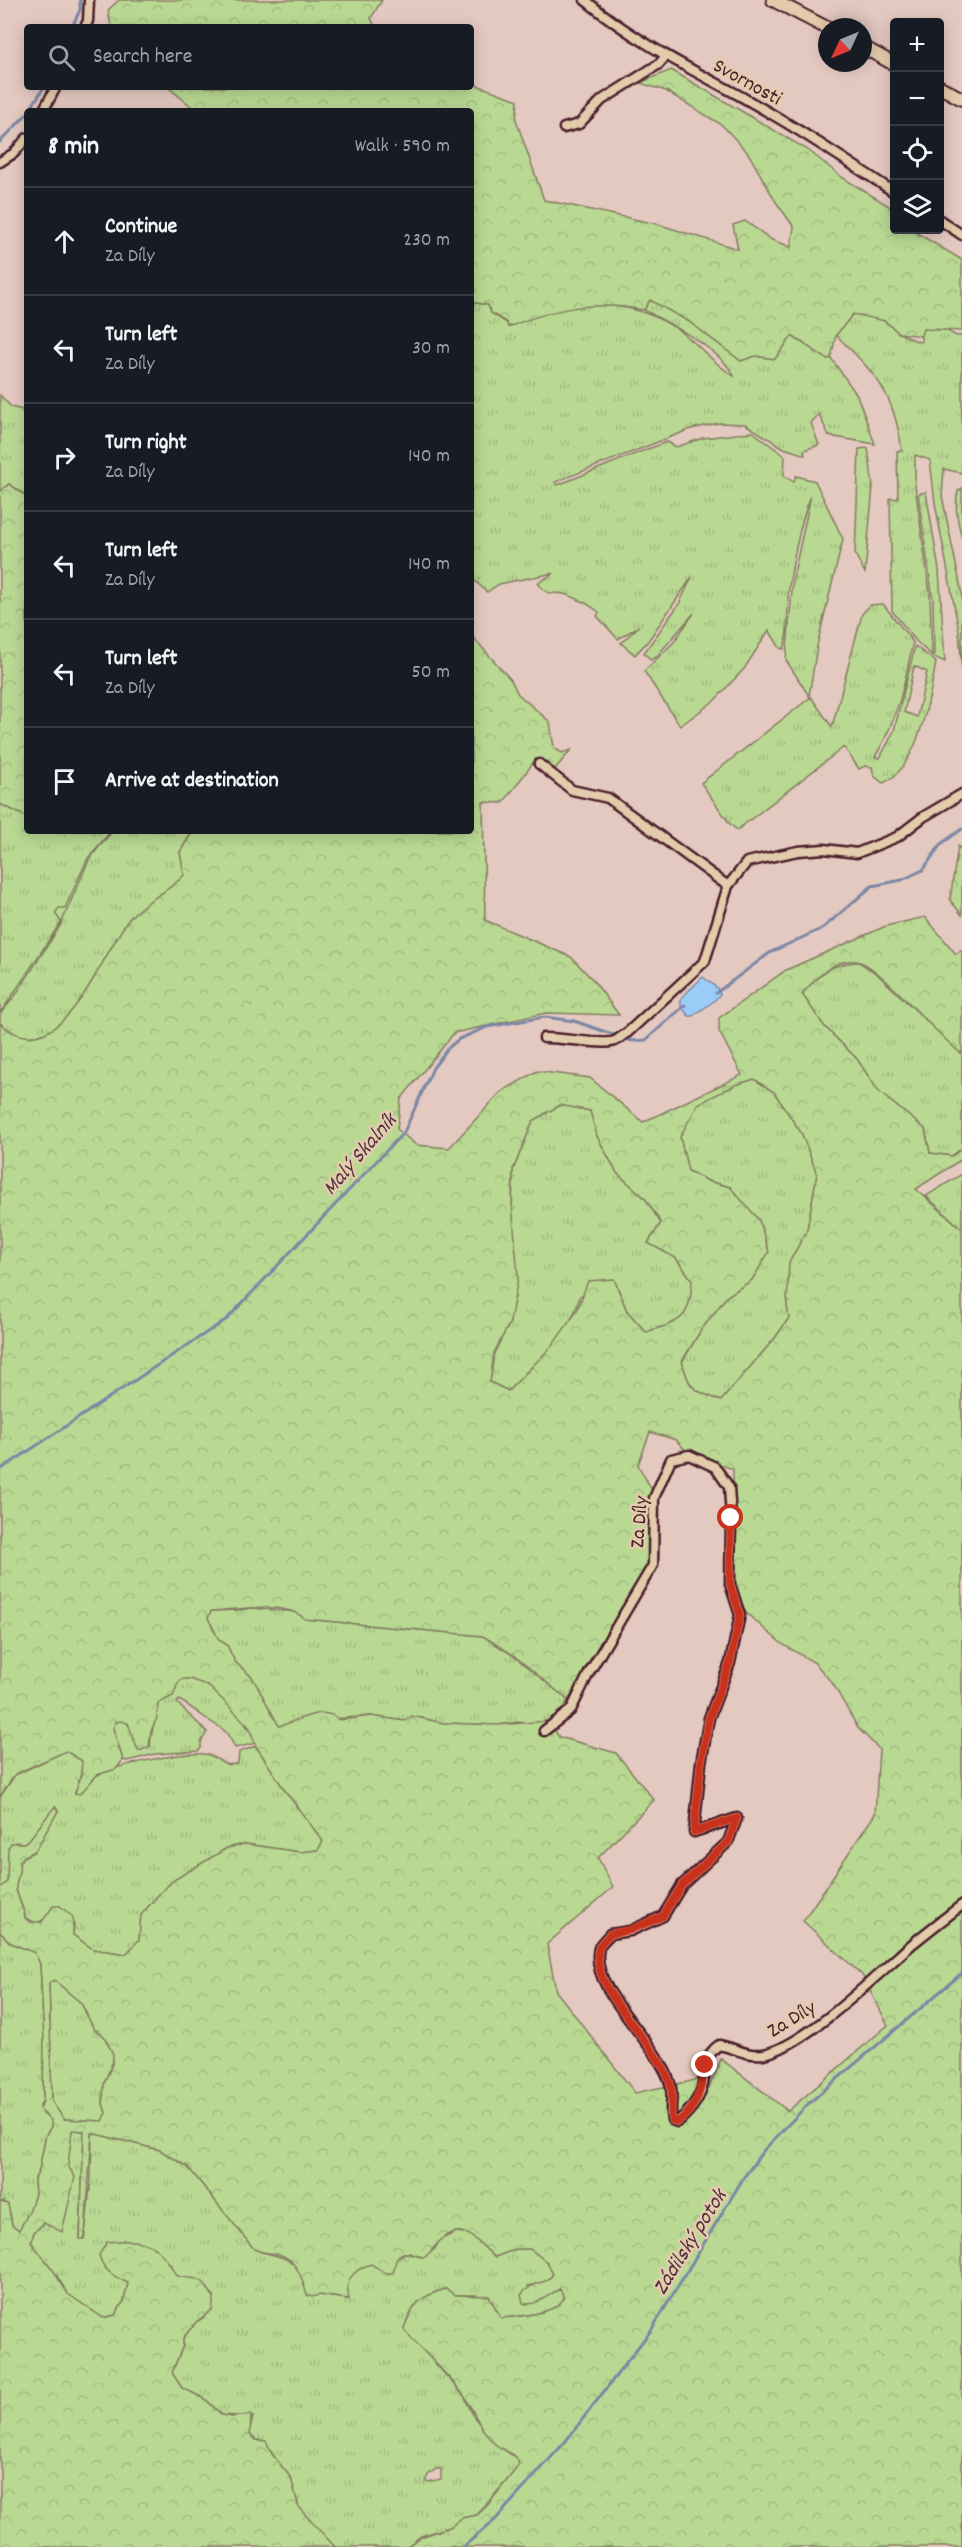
<!DOCTYPE html>
<html lang="en">
<head>
<meta charset="utf-8">
<style>
	:root { --surface:#171b24; --page:#242831; --text:#f1f3f6; --muted:#9ea1a6; --line:#363941 }
	body { margin:0; font-family:Dekko,sans-serif; background:var(--page); color:var(--text) }
	.controls { position:absolute; right:18px; top:18px; display:grid; overflow:hidden; border-radius:6px; box-shadow:0 3px 15px #0003 }
	.controls button { width:54px; height:54px; display:grid; place-items:center; padding:0; border:0; border-bottom:2px solid var(--line); background:var(--surface); color:var(--text); font:30px sans-serif }
	.compass { position:absolute; left:818px; top:18px; width:54px; height:54px; border-radius:50%; background:var(--surface); box-shadow:0 3px 15px #0003; rotate:226deg }
	.stop { position:absolute; width:18px; height:18px; margin:-14px; border:4px solid #c8321e; border-radius:50%; background:#fff }
	.stop.end { background:#c8321e; border-color:#fff; box-shadow:0 2px 6px #0008 }
	.list { margin:0; padding:0; list-style:none }
	h2 { display:flex; justify-content:space-between; align-items:center; height:78px; margin:0; padding:0 24px; font-size:26px }
	h2 small { font-size:20px; font-weight:400; color:var(--muted) }
	.list li { display:grid; grid-template-columns:39px 1fr auto; gap:18px; align-items:center; box-sizing:border-box; height:108px; padding:0 24px; border-top:2px solid var(--line) }
	.list b { display:block; font-size:22px; white-space:nowrap }
	.list p { margin:0; font-size:20px; white-space:nowrap; color:var(--muted) }
	.list em { font-size:20px; font-style:normal; color:var(--muted) }
	.icon { flex:none; width:33px; height:33px; fill:none; stroke:currentColor; stroke-width:2; stroke-linecap:round; stroke-linejoin:round }
	.map { position:relative; flex:none; width:962px; height:2547px; overflow:hidden }
	.search { position:absolute; background:var(--surface); box-shadow:0 3px 15px #0003; left:24px; top:24px; width:450px; height:66px; display:flex; align-items:center; gap:15px; box-sizing:border-box; padding:0 21px; border-radius:6px; color:var(--muted); font-size:22px }
	.panel { position:absolute; background:var(--surface); box-shadow:0 3px 15px #0003; left:24px; top:108px; width:450px; height:726px; border-radius:6px }
	.map>svg:first-child { display:block }
	.grass { fill:url(#grass-tufts); stroke:#827c5f; stroke-width:1.5; fill-rule:evenodd }
	.forest { fill:url(#forest-crowns); stroke:#827c5f; stroke-width:1.5; fill-rule:evenodd }
	.water { fill:#9bccf7; stroke:#7b87a5; stroke-width:1.5 }
	.lines { fill:none; stroke-linecap:round; stroke-linejoin:round }
	.stream { stroke:#7b87a5; stroke-width:3 }
	.street-casing { stroke:#4a1f2b; stroke-width:13 }
	.secondary-casing { stroke:#4a1f2b; stroke-width:16 }
	.street { stroke:#e3ccac; stroke-width:8 }
	.secondary { stroke:#e3ccac; stroke-width:12 }
	.route { stroke:#c8321e; stroke-width:8 }
	.labels { text-anchor:middle; stroke-width:5; stroke-linejoin:round; paint-order:stroke }
	.street-label { font-size:21px; fill:#4a1f2b; stroke:#e3ccac }
	.water-label { font-size:22px; font-style:italic; fill:#52303f; stroke:#e3ccac }
</style>
</head>
<body>
<div class="map">
<svg width="962" height="2547" viewBox="0 0 962 2547">
	<defs>
		<pattern id="grass-tufts" width="24" height="20" patternUnits="userSpaceOnUse" patternTransform="scale(1.5)"><rect width="24" height="20" fill="#b9d993"/><path d="M3 7l-1-3M5 7V3M7 7l1-3M15 17l-1-3M17 17v-4M19 17l1-3" fill="none" stroke="#a1ba7f"/></pattern>
		<pattern id="forest-crowns" width="20" height="18" patternUnits="userSpaceOnUse" patternTransform="scale(1.5)"><rect width="20" height="18" fill="#b9d993"/><path d="M2 6a3 3 0 1 1 6 0M12 15a3 3 0 1 1 6 0" fill="none" stroke="#a1ba7f"/></pattern>
	</defs>
	<rect width="100%" height="100%" fill="#e4c9c0"/>
	<filter id="ink" filterUnits="userSpaceOnUse"><feTurbulence type="fractalNoise" baseFrequency=".0167" numOctaves="2"/><feDisplacementMap in="SourceGraphic" scale="12" xChannelSelector="R" yChannelSelector="G"/><feConvolveMatrix kernelMatrix="1 2 1 2 8 2 1 2 1" color-interpolation-filters="sRGB"/></filter>
	<g filter="url(#ink)">
		<path class="grass" d="M650,300L688,321L741,361L755,356L775,359L792,336L827,359L831,358L857,395L875,444L829,436L819,414L811,423L819,445L804,450L805,455L784,448L745,424L719,423L691,429L555,482L557,485C594,472 630,454 668,442L676,447L703,438L753,432L785,456L784,476L794,482L796,476L815,481L843,539L818,641L809,696L786,660L793,578L811,495C800,522 791,568 788,597C787,615 789,631 784,649L780,648L769,630L744,669L714,701L680,726L644,671L673,643L694,613L656,657L651,660L644,653L679,604L692,577L648,641L635,655L621,643L639,626L618,639L597,616L599,612C590,605 579,599 568,595C554,590 549,599 538,583L554,573L499,584L487,592L471,577V302L488,305L491,313L507,323L508,327C569,302 627,292 684,334C701,347 715,365 734,376C721,349 670,324 644,310Z
			M853,314L869,315L885,321L899,333L919,342L922,341L919,333L923,329L946,330L956,336H962V473L944,469L942,496L962,594V672L959,631L935,503L930,460L915,455V486L930,594L932,656L917,642L892,611L890,498L898,499L897,451H902C894,392 877,376 836,335Z
			M0,395L11,407L27,411V496L9,484L0,491Z
			M868,448L873,486L865,573L855,554L859,449Z
			M962,488V539C958,523 954,507 958,491Z
			M926,492L939,570L945,662L934,657L933,600L918,494Z
			M883,604L913,642C904,687 898,718 875,757L880,758L894,731L915,646L936,662C930,697 918,769 883,783L874,776L872,767L865,766L859,769L844,747L737,830L730,824L701,783L811,697L832,727L862,614L870,605ZM914,666L927,672L917,717L904,712Z
			M0,804L27,817V831H111L104,841L113,831H193L180,852L185,875C169,892 145,900 130,918C102,952 60,1078 0,1023V1014L9,1002L0,1012Z
			M859,962L876,973L962,1054V1148L952,1156L930,1153L925,1129L879,1093L857,1059L824,1026L802,994C820,973 831,963 859,962Z
			M754,1079L774,1092L802,1134L817,1174L807,1230L789,1263L787,1305L789,1318L775,1338L721,1401C693,1389 690,1392 682,1362L701,1330L727,1296L752,1280L731,1187L708,1181L688,1171L680,1137L697,1104L735,1085Z
			M560,1104L590,1111L597,1136L617,1173L645,1198L661,1223L648,1243L676,1258L692,1280C690,1320 682,1321 646,1332L627,1311L614,1279L580,1296C571,1335 535,1364 508,1391L490,1382L494,1353L510,1322L513,1170L533,1121Z
			M962,1174V1229L926,1196Z
			M252,1608L297,1612L305,1619L483,1636L511,1654L568,1700L560,1715L548,1721L529,1724L518,1722L497,1725L443,1723L422,1718L405,1721L371,1716L293,1722L279,1726L252,1677L235,1662L227,1645L219,1640L208,1618L211,1611L240,1610Z
			M182,1679C211,1676 246,1720 256,1743L235,1748C224,1724 222,1731 204,1717C196,1711 188,1705 179,1700L177,1703L207,1732L201,1742V1748L198,1751L155,1754L127,1761L123,1760L112,1725L119,1721H125L131,1728L137,1748L150,1746C151,1731 156,1718 158,1703L173,1696L178,1683Z
			M256,1746L286,1792L323,1841L318,1850L300,1852L245,1844L227,1848L174,1880L160,1893L141,1915L139,1940L126,1954L93,1949L73,1935L74,1924L45,1919L37,1923L25,1918C24,1908 17,1896 16,1888C16,1879 21,1873 19,1863L23,1857L35,1851L58,1811L55,1807L29,1840L24,1843L15,1842L7,1883L0,1888V1797L15,1775L66,1751L82,1761L81,1776L75,1793C82,1787 89,1779 97,1775C115,1765 183,1752 204,1754C217,1755 223,1769 238,1763L239,1752Z
			M0,1932L11,1943L36,1953L40,1964L44,2039L43,2100L40,2105L43,2114L52,2120L51,2127L46,2135L39,2170L34,2181L35,2194L29,2212L19,2230L12,2225L10,2212L4,2201L0,2202Z
			M54,1980L81,2003L94,2029L104,2036L113,2054V2061L104,2084L103,2103L106,2113L102,2121L63,2119L52,2102L49,1983Z
			M71,2130L84,2131L80,2238L85,2235L91,2178L92,2133L160,2150L188,2167L254,2249C278,2259 299,2253 305,2287L319,2295L348,2299C347,2294 345,2289 346,2284C349,2275 363,2262 373,2264C378,2265 382,2270 385,2273C399,2258 398,2249 420,2257L434,2250L440,2240L456,2232L471,2234L495,2257L516,2249H530L547,2262L553,2274L548,2281L528,2286L538,2301L560,2289L565,2297C559,2314 517,2317 501,2318L494,2305L477,2295H454L446,2289C420,2296 414,2303 404,2328L464,2396L474,2417L495,2444L518,2459L519,2465L516,2470L477,2515L462,2518L450,2527L421,2536L406,2547H335L332,2545L299,2508L291,2478L272,2454L266,2441L256,2440L249,2433L253,2417L222,2415L205,2399L182,2388L172,2373L183,2345V2338L196,2322L203,2318L213,2300L214,2297C206,2288 192,2277 179,2277C174,2273 173,2266 168,2262C156,2253 137,2243 123,2240L112,2275L128,2283L124,2301L115,2315L103,2318L68,2295L53,2270L31,2242L34,2232L44,2223L62,2231ZM436,2469H441V2479L428,2482L426,2480L428,2475Z"/>
		<path class="forest" d="M119,0H382L371,18L375,27H111L108,10Z
			M671,70L808,150L843,178L892,208L894,230H912L962,260V331L923,329L921,336L899,333L885,321L853,314L836,335L831,358L827,359L792,336L775,359L755,356L741,361L688,321L650,300L644,310C592,300 556,308 508,327L507,323L491,313L488,305L471,302V111H197L168,87H471V83L518,100L516,120L544,200L657,224L738,249L733,225L745,221L772,240L791,247L794,227L776,202L748,153L722,125L666,91L640,83Z
			M9,484L27,497V817L0,804V492Z
			M471,635L511,680L518,694L550,722L554,748L562,753L571,750L555,769L536,759L503,803L483,802L485,920L571,957L593,980L619,1015L546,1013L454,1033L401,1099L397,1129L416,1145L449,1148L501,1092L537,1071L590,1078L643,1122L742,1075L719,1031V1018L786,970L886,926L925,917L956,954L962,950V1054C937,1036 882,969 860,962C836,955 815,979 802,994L824,1026L857,1059L879,1092L925,1129L930,1153L952,1156L962,1148V1159L916,1189L962,1229V2547H406L421,2537L450,2527L462,2518L477,2515L487,2506L519,2465C516,2452 504,2452 495,2444C479,2430 474,2409 462,2393C444,2370 423,2352 405,2331L404,2328C414,2303 420,2296 446,2289L455,2295L489,2296L501,2318C517,2317 559,2314 564,2297L560,2289C548,2294 537,2307 523,2303L521,2295C533,2279 545,2287 553,2274L547,2262L530,2249H516L495,2257C479,2245 464,2219 442,2239C436,2244 432,2251 425,2257C416,2257 403,2247 397,2258C395,2263 395,2268 393,2273H385L371,2264C353,2270 344,2280 349,2299L319,2295L312,2297L307,2295C302,2279 297,2258 277,2254C269,2253 262,2253 254,2249L188,2167L160,2150L92,2133L85,2235L84,2239H80L84,2131L72,2130L68,2166L75,2177L62,2232L44,2223L34,2232L31,2242L53,2270L68,2294L103,2318L115,2315L124,2301L128,2283C115,2277 103,2271 99,2255L107,2242C134,2239 153,2239 169,2263C172,2267 173,2271 176,2275C183,2280 195,2275 203,2282C207,2286 210,2293 214,2297L212,2310L196,2322L183,2338V2345L172,2373L182,2388L205,2399L222,2415L231,2417L251,2415L250,2433L256,2440L266,2441L272,2454L291,2478L299,2508L335,2547H0V2202L8,2204L12,2225L19,2230L29,2212L35,2194L34,2181L39,2170L46,2135L51,2127V2120L40,2110L43,2100L44,2039L40,1964L35,1953L11,1943L0,1932V1888L7,1882L8,1848L11,1843H24L29,1840L55,1806L58,1811L35,1851L23,1857L19,1863C21,1873 16,1879 16,1888C16,1895 24,1908 25,1918L30,1922H42L53,1906H60L73,1917V1935L93,1949L126,1954L139,1940L141,1915L160,1893L174,1880L227,1848L245,1844L300,1852L318,1850L323,1841L286,1792L256,1746L249,1727L225,1702L208,1686L190,1679H182L178,1683L173,1696L158,1703L157,1718L151,1731L149,1747L139,1751L137,1748L128,1723L121,1721L115,1722L113,1729L123,1760L116,1769L97,1775L80,1794L75,1793L81,1776L82,1761L66,1751L15,1774L0,1797V1023C60,1078 102,952 130,918C145,900 168,893 184,875L180,852L193,831H471ZM754,1079L774,1092L802,1134L817,1174L807,1230L789,1263L787,1305L789,1318L775,1338L721,1401C693,1389 690,1392 682,1361L701,1330L727,1296L752,1280L769,1252L759,1220L730,1187L708,1181L688,1171L680,1137L698,1104L735,1085ZM560,1105L590,1111L597,1136L617,1173L645,1198L661,1223L648,1243L676,1258L692,1280C690,1320 682,1321 646,1332L627,1311L614,1279L588,1281L577,1311L552,1346L508,1391L490,1382L494,1353L510,1322L518,1278L512,1203L513,1170L533,1121ZM650,1432L676,1440L687,1452L733,1469L734,1580L745,1612L782,1644L815,1663L833,1684L858,1728L879,1749L875,1814L803,1921L862,1975L888,2025L788,2111L721,2059L709,2088L700,2079L635,2093L556,1991L547,1944L613,1887L598,1858L654,1800L616,1753L559,1737L548,1721L497,1725L443,1723L412,1716L405,1721L371,1716L339,1720C322,1704 300,1721 279,1726L252,1677L235,1662L227,1645L219,1640L208,1618L211,1611C237,1610 285,1600 305,1619L483,1636L512,1654L568,1700L583,1678L650,1562L653,1492L638,1465ZM54,1980L81,2003L94,2029L104,2036L113,2054V2061L104,2084L103,2103L106,2113L102,2121L64,2119L52,2102L49,1983Z
			M111,831L89,860L60,926L15,996L0,1014L57,928L61,922L55,913L59,908H65L88,858Z
			M958,846L962,851V915L950,900Z"/>
		<path class="water" d="M703,977L717,988L720,994C715,1003 701,1009 693,1016H689L681,1006V998Z"/>
		<g class="lines">
			<path class="stream" d="M72,27L80,10V0
				M29,111L44,87
				M0,142L27,114
				M716,993L771,952L823,928L872,886L902,880L923,870L941,844L962,829
				M0,1470L227,1319L404,1132L433,1068L448,1048L459,1039L487,1027L545,1017L574,1021L632,1041L646,1040L685,1005
				M463,2547L496,2519L565,2442L652,2329L744,2177L763,2151L809,2103L962,1973"/>
			<g class="street-casing">
				<path id="street" d="M585,0C633,40 687,67 742,97C794,126 844,159 894,192
					M85,27L88,21L89,0
					M43,111L56,87
					M564,128L579,124L602,100L659,64L665,57
					M0,162L14,153L27,138
					M940,220L962,235
					M539,764L572,790L608,798L728,886
					M544,1038C561,1037 603,1046 615,1041C619,1039 623,1035 627,1033L705,961L728,886L747,862L798,851L824,849L857,853L897,837L923,817L962,794
					M544,1731L571,1710L589,1673L653,1565L654,1498L671,1459L689,1455L715,1467L729,1487L731,1518L730,1584L740,1615L730,1663L709,1718L701,1763L694,1832L737,1818L728,1842L682,1885L663,1916L630,1931L610,1934C607,1938 600,1943 599,1948C588,1989 658,2042 670,2083C674,2096 669,2108 672,2120L677,2122C688,2114 698,2101 702,2088C707,2071 703,2056 719,2045C735,2048 746,2056 763,2054C803,2048 879,1973 911,1945C928,1931 945,1918 962,1905"/>
			</g>
			<g class="secondary-casing">
				<path id="secondary" d="M773,0L827,28
					M863,47L894,64
					M940,87L962,99"/>
			</g>
			<use href="#street" class="street"/>
			<use href="#secondary" class="secondary"/>
		</g>
	</g>
	<g class="lines" filter="url(#ink)">
		<path class="route" d="M705,2065C702,2088 697,2109 677,2122L672,2120C670,2108 674,2095 670,2083C657,2042 588,1989 599,1948C600,1943 607,1938 610,1934L630,1930L663,1916L682,1885L728,1842L737,1818L694,1832L701,1763L709,1718L730,1663L740,1615L730,1584L731,1518"/>
	</g>
	<g class="labels">
		<g class="street-label">
			<text transform="translate(748 81) rotate(29)" y="7">Svornosti</text>
			<text transform="translate(638 1522) rotate(-85)" y="7">Za Díly</text>
			<text transform="translate(791 2018) rotate(-31)" y="7">Za Díly</text>
		</g>
		<g class="water-label">
			<text transform="translate(358 1153) rotate(-49)" y="8">Malý Skalník</text>
			<text transform="translate(688 2241) rotate(-58)" y="8">Zádilský potok</text>
		</g>
	</g>
</svg>
<div class="controls">
<button>+</button>
<button>−</button>
<button><svg class="icon" aria-label="locate" viewBox="0 0 24 24"><circle cx="12" cy="12" r="6"/><path d="M12 2v4M12 18v4M2 12h4M18 12h4"/></svg></button>
<button><svg class="icon" aria-label="layers" viewBox="0 0 24 24"><path d="M12 4l9 5-9 5-9-5zM3 14l9 5 9-5"/></svg></button>
</div>
<svg class="compass" viewBox="-18 -18 36 36"><path d="M0-13l5 13h-10z" fill="#e53935"/><path d="M0 13l5-13h-10z" fill="#9ea1a6"/></svg>
<div class="stop" style="left:731px;top:1518px"></div>
<div class="stop end" style="left:705px;top:2065px"></div>
<div class="search"><svg class="icon" aria-label="search" viewBox="0 0 24 24"><circle cx="10" cy="10" r="6"/><path d="M15 15l6 6"/></svg>Search here</div>
<section class="panel">
<h2>8 min<small>Walk · 590 m</small></h2>
<ul class="list">
<li><svg class="icon" aria-label="ahead" viewBox="0 0 24 24"><path d="M12 20V5M6 11l6-6 6 6"/></svg><div><b>Continue</b><p>Za Díly</p></div><em>230 m</em></li>
<li><svg class="icon" aria-label="left" viewBox="0 0 24 24"><path d="M17 20v-9H6M10 6l-5 5 5 5"/></svg><div><b>Turn left</b><p>Za Díly</p></div><em>30 m</em></li>
<li><svg class="icon" aria-label="right" viewBox="0 0 24 24"><path d="M7 20v-9h11M14 6l5 5-5 5"/></svg><div><b>Turn right</b><p>Za Díly</p></div><em>140 m</em></li>
<li><svg class="icon" aria-label="left" viewBox="0 0 24 24"><path d="M17 20v-9H6M10 6l-5 5 5 5"/></svg><div><b>Turn left</b><p>Za Díly</p></div><em>140 m</em></li>
<li><svg class="icon" aria-label="left" viewBox="0 0 24 24"><path d="M17 20v-9H6M10 6l-5 5 5 5"/></svg><div><b>Turn left</b><p>Za Díly</p></div><em>50 m</em></li>
<li><svg class="icon" aria-label="arrive" viewBox="0 0 24 24"><path d="M6 21V4h12l-3 4 3 4H6"/></svg><div><b>Arrive at destination</b></div></li>
</ul>
</section>
</div>
</body>
</html>
